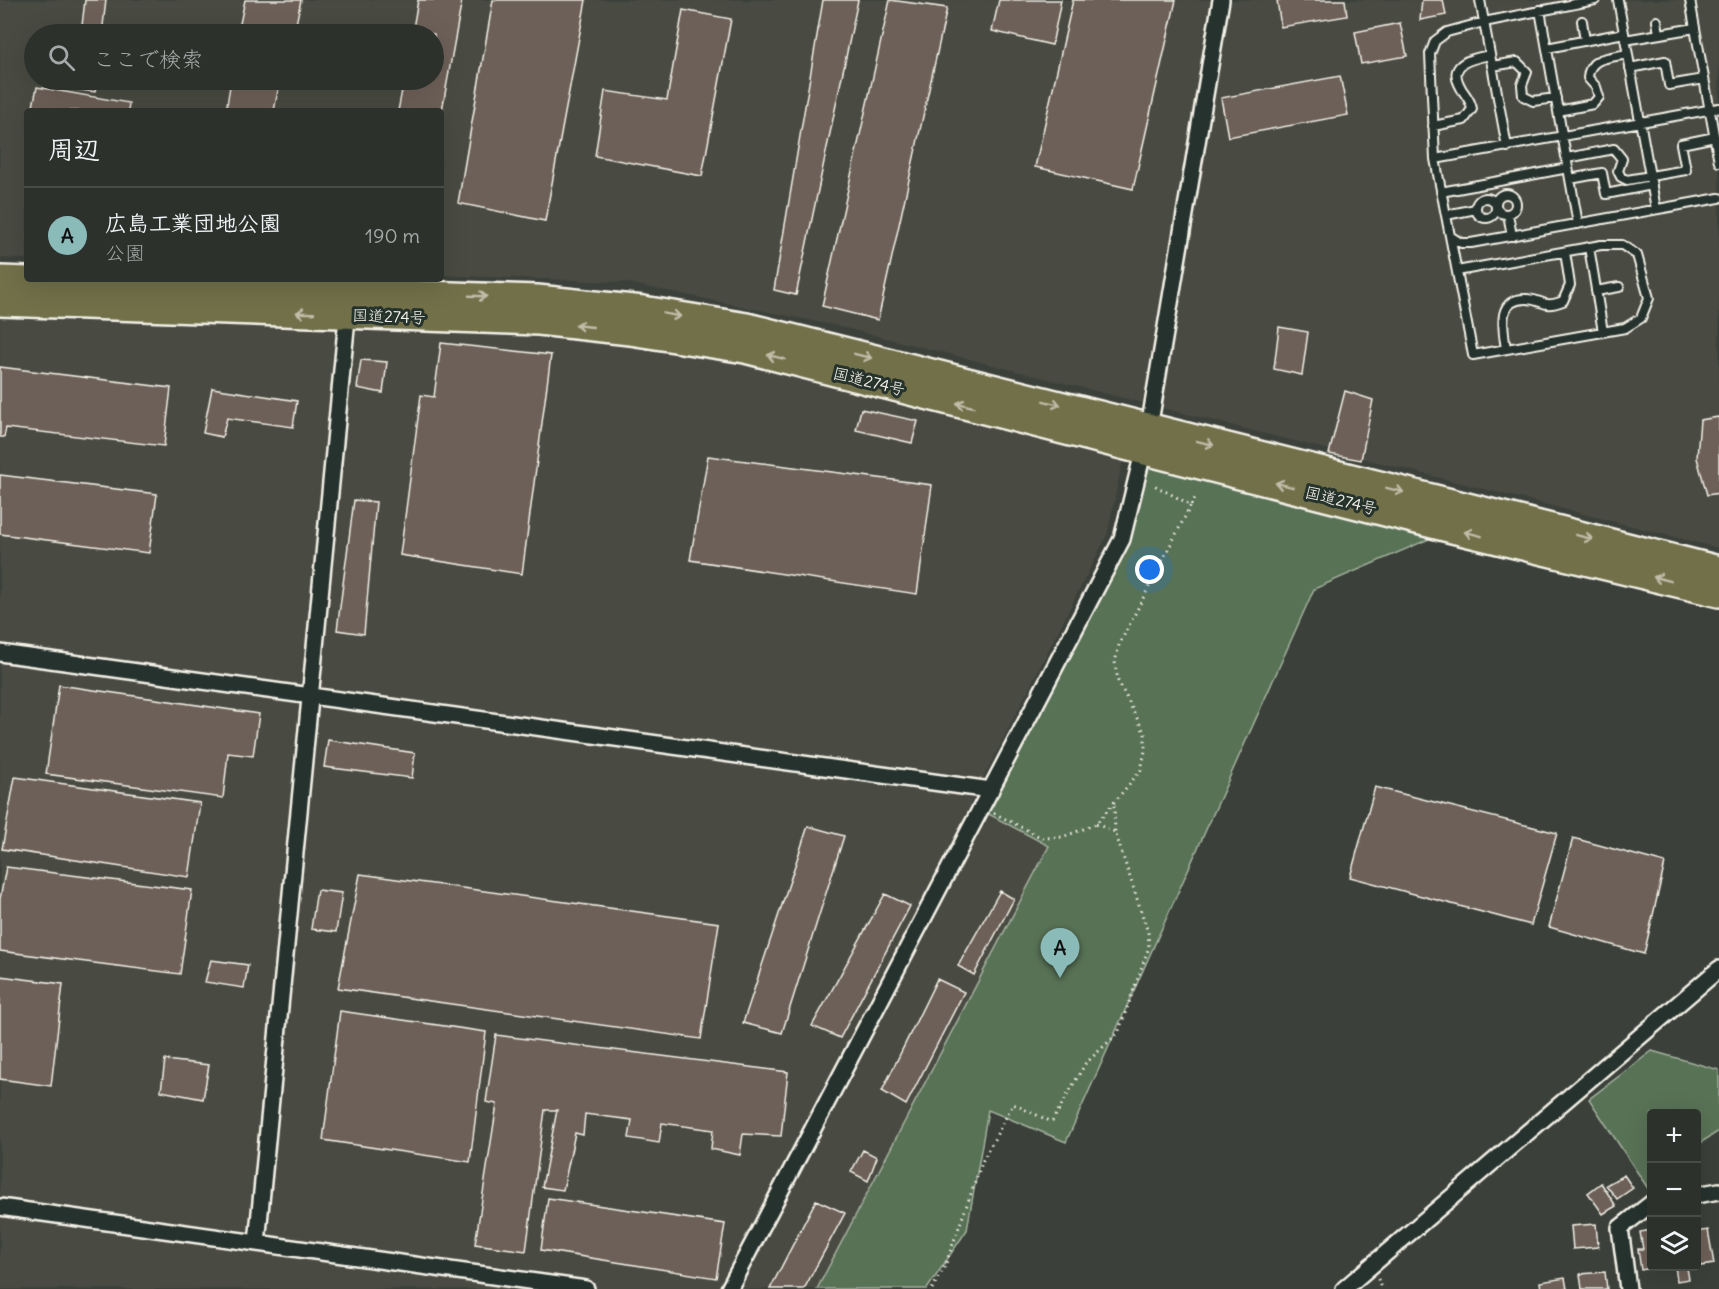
<!DOCTYPE html>
<html lang="ja">
<head>
<meta charset="utf-8">
<style>
	:root { --surface:#2c312c; --page:#343934; --text:#f1f3f6; --muted:#a6a9a9; --line:#484c48; --accent:#8bbbb9 }
	body { margin:0; font-family:Delius,"Klee One",sans-serif; background:var(--page); color:var(--text) }
	.controls { position:absolute; right:18px; bottom:18px; display:grid; overflow:hidden; border-radius:6px; box-shadow:0 6px 24px #0002 }
	.controls button { width:54px; height:54px; display:grid; place-items:center; padding:0; border:0; border-bottom:2px solid var(--line); background:var(--surface); color:var(--text); font:30px sans-serif }
	.you { position:absolute; left:1150px; top:570px; width:21px; height:21px; margin:-15px; border:4px solid #fff; border-radius:50%; background:#1a73e8; box-shadow:0 0 0 9px #1a73e833 }
	.badge { display:grid; place-items:center; width:39px; height:39px; border-radius:50%; background:var(--accent); color:#111; font-size:20px; font-weight:700 }
	.pin { position:absolute; translate:-50% -50px; filter:drop-shadow(0 2px 3px #0008) }
	.pin::after { content:''; position:absolute; top:32px; width:21px; height:18px; background:inherit; clip-path:polygon(0 0,100% 0,50% 100%) }
	.list { margin:0; padding:0; list-style:none }
	h2 { display:flex; justify-content:space-between; align-items:center; height:78px; margin:0; padding:0 24px; font-size:26px }
	h2 small { font-size:20px; font-weight:400; color:var(--muted) }
	.list li { display:grid; grid-template-columns:39px 1fr auto; gap:18px; align-items:center; box-sizing:border-box; height:96px; padding:0 24px; border-top:2px solid var(--line) }
	.list b { display:block; font-size:22px; white-space:nowrap }
	.list p { margin:0; font-size:20px; white-space:nowrap; color:var(--muted) }
	.list em { font-size:20px; font-style:normal; color:var(--muted) }
	.icon { flex:none; width:33px; height:33px; fill:none; stroke:currentColor; stroke-width:2; stroke-linecap:round; stroke-linejoin:round }
	.map { position:relative; flex:none; width:1719px; height:1289px; overflow:hidden }
	.search { position:absolute; background:var(--surface); box-shadow:0 6px 24px #0002; left:24px; top:24px; width:420px; height:66px; display:flex; align-items:center; gap:15px; box-sizing:border-box; padding:0 21px; border-radius:33px; color:var(--muted); font-size:22px }
	.panel { position:absolute; background:var(--surface); box-shadow:0 6px 24px #0002; left:24px; top:108px; width:420px; height:174px; border-radius:6px }
	.map>svg:first-child { display:block }
	.built { fill:#4a4b43; fill-rule:evenodd }
	.green { fill:#587257; stroke:#a6b2a0; stroke-width:1.5 }
	.building { fill:#6d6159; stroke:#f4f1e8; stroke-width:1.5 }
	.lines { fill:none; stroke-linecap:round; stroke-linejoin:round }
	.lane-casing { stroke:#f4f1e8; stroke-width:12 }
	.street-casing { stroke:#f4f1e8; stroke-width:20 }
	.highway-casing { stroke:#f4f1e8; stroke-width:32 }
	.path { stroke:#f4f1e8; stroke-width:3; stroke-dasharray:1.5 4.5; stroke-linecap:butt }
	.lane { stroke:#26332d; stroke-width:8 }
	.street { stroke:#26332d; stroke-width:15 }
	.highway { stroke:#71704a; stroke-width:27 }
	.oneway { stroke:#c0bda9 }
	.labels { text-anchor:middle; stroke-width:6; stroke-linejoin:round; paint-order:stroke }
	.street-label { font-size:16px; fill:#f4f1e8; stroke:#26332d }
</style>
</head>
<body>
<div class="map">
<svg width="1719" height="1289" viewBox="0 0 1719 1289">
	<rect width="100%" height="100%" fill="#3b413a"/>
	<filter id="ink" filterUnits="userSpaceOnUse"><feTurbulence type="fractalNoise" baseFrequency=".0167" numOctaves="2"/><feDisplacementMap in="SourceGraphic" scale="12" xChannelSelector="R" yChannelSelector="G"/><feConvolveMatrix kernelMatrix="1 2 1 2 8 2 1 2 1" color-interpolation-filters="sRGB"/></filter>
	<g filter="url(#ink)">
		<path class="built" d="M0,0H1719V548L838,326L624,282L441,275V111H27V259L0,258ZM34,34H434V80H34Z
			M0,316L546,335L640,345L746,363L1123,458L1107,535L970,804L1049,846L817,1289H0Z"/>
		<path class="green" d="M1144,450L1452,529L1314,589L1066,1142L988,1110L967,1230L927,1289H817L1049,846L981,810L1122,539Z
			M1652,1051L1719,1070V1131L1697,1145L1696,1114H1652V1189L1649,1190L1589,1099Z"/>
		<path class="building" d="M85,0H106L102,34H81Z
			M245,0H301L294,34L238,33Z
			M418,0H462L441,116V111H398L404,80H434V34H412Z
			M493,0H586L545,221L458,203Z
			M823,0H858L796,295L774,290Z
			M890,0L947,8L878,320L822,306Z
			M999,0H1061L1052,45L992,31Z
			M1073,0H1176L1133,189L1035,167Z
			M1277,0H1345L1347,16L1281,27Z
			M1422,0H1443L1446,15L1420,20Z
			M683,10L731,19L702,176L595,156L605,91L667,100Z
			M1400,23L1407,56L1361,64L1355,32Z
			M1340,76L1348,115L1228,137L1221,98Z
			M75,80H97L95,92L74,89Z
			M231,80H280L274,111H226Z
			M37,87L129,103L128,111H32Z
			M1279,327L1308,332L1302,375L1274,369Z
			M441,343L551,355L522,574L400,555L421,395L434,397Z
			M361,360L387,362L383,393L357,388Z
			M0,367L171,388L164,446L6,428L4,437H0Z
			M212,388L297,401L293,427L227,418L222,437L203,433Z
			M1345,391L1373,400L1361,460L1329,454Z
			M861,409L918,421L912,443L856,430Z
			M1719,417V493L1707,495L1697,458L1700,420Z
			M708,456L932,485L917,594L690,560Z
			M0,475L157,494L149,553L0,534Z
			M354,500L376,502L364,634L337,630Z
			M59,685L259,714L253,756L228,753L223,798L46,774Z
			M328,740L415,753L412,778L324,767Z
			M15,777L200,803L189,877L2,849Z
			M1375,787L1557,833L1531,925L1350,877Z
			M808,826L844,836L782,1033L743,1023Z
			M1573,838L1665,863L1644,954L1549,927Z
			M6,867L192,890L180,974L0,951V899Z
			M360,874L719,923L701,1039L338,988Z
			M317,890L342,893L336,932L311,929Z
			M1000,891L1014,899L974,975L958,966Z
			M885,894L910,906L840,1038L812,1026Z
			M211,960L248,965L244,988L205,982Z
			M0,976L63,984L51,1086L0,1079Z
			M937,979L964,992L906,1105L882,1091Z
			M340,1011L486,1032L470,1162L323,1140Z
			M496,1035L788,1072L781,1136L743,1134L740,1155L711,1149L713,1130L662,1123L659,1143L629,1138L632,1120L585,1114L583,1135L575,1133L563,1190L542,1187L557,1110H545L526,1251L475,1244L497,1104L486,1102Z
			M165,1060L209,1065L203,1099L161,1091Z
			M863,1150L877,1157L868,1181L851,1172Z
			M1624,1175L1633,1188L1617,1199L1606,1185Z
			M1601,1183L1616,1206L1603,1214L1588,1193Z
			M548,1198L725,1224L716,1278L541,1250Z
			M816,1200L845,1213L804,1289H770Z
			M1596,1224L1598,1247L1573,1249L1571,1226Z
			M1652,1230V1266H1665L1641,1270L1638,1249H1643L1640,1232Z
			M1708,1230L1714,1264L1687,1268L1689,1279L1677,1281L1675,1266H1696V1232Z
			M1605,1272L1607,1289H1582L1580,1274Z
			M1565,1278L1567,1289H1541L1540,1282Z"/>
		<g class="lines">
			<g class="lane-casing">
				<path id="lane" d="M1480,0L1507,147
					M1595,0L1484,22L1447,32L1435,41L1430,54L1435,159L1450,236L1461,243H1471L1719,198
					M1618,0L1656,209
					M1690,0L1719,162
					M1540,10L1578,224
					M1582,21L1585,41
					M1657,21L1659,34
					M1625,40L1695,28
					M1547,48L1624,33
					M1492,66L1517,62L1527,72L1522,85L1523,96L1533,101L1556,98
					M1630,68L1665,61L1669,85L1704,79
					M1558,111L1593,104L1599,97L1596,87L1588,78C1589,56 1610,58 1628,54
					M1433,126L1464,120L1472,109C1470,97 1463,94 1459,84C1448,62 1475,58 1490,55
					M1567,158L1614,149L1622,159L1618,171L1621,177L1627,180L1686,170L1681,144L1715,137
					M1435,159L1719,108
					M1570,179L1602,173L1606,194L1652,185
					M1441,192L1568,168
					M1496 204a10 10 0 1 1 20 0a10 10 0 1 1-20 0Z
					M1476 208a10 10 0 1 1 20 0a10 10 0 1 1-20 0Z
					M1508,214L1512,236
					M1446,215L1476,209
					M1450,236L1473,355L1625,328L1641,318L1649,298L1637,255L1622,245H1601L1457,271
					M1589,247L1603,332
					M1596,291L1619,287
					M1506,349C1503,328 1496,298 1527,299C1545,300 1542,309 1563,301L1570,285L1565,252"/>
			</g>
			<g class="street-casing">
				<path id="street" d="M0,653L991,790
					M1696,1195L1719,1191
					M0,1207L586,1289
					M257,1243L348,308
					M729,1289L1122,539L1149,428L1221,0
					M1344,1289L1719,969
					M1628,1289L1620,1228L1652,1203"/>
			</g>
			<g class="highway-casing">
				<path id="highway" d="M0,280L537,299L643,310L747,327L1719,570
					M0,302L539,321L630,331L745,349L1452,529L1719,593"/>
			</g>
			<path class="path" d="M1191,505L1196,497
				M994,813L1042,838L1063,837L1096,824L1141,770L1145,751V734L1118,681L1115,662L1119,645L1191,505L1154,485
				M1096,824L1115,832
				M1378,1279L1381,1289
				M932,1289L945,1266L983,1160L1013,1104L1052,1122L1085,1064L1118,1033L1149,947L1148,932L1115,832L1114,803"/>
			<use href="#lane" class="lane"/>
			<use href="#street" class="street"/>
			<use href="#highway" class="highway"/>
		</g>
		<defs><path id="oneway-shaft" d="M-6 0H5M1.5-3L5.5 0L1.5 3" fill="none" stroke-width="1.6" stroke-linecap="round" stroke-linejoin="round" transform="scale(1.5)"/></defs>
		<g class="oneway">
			<use href="#oneway-shaft" transform="translate(478 296) rotate(2)"/>
			<use href="#oneway-shaft" transform="translate(305 313) rotate(-178)"/>
			<use href="#oneway-shaft" transform="translate(672 315) rotate(10)"/>
			<use href="#oneway-shaft" transform="translate(584 326) rotate(-174)"/>
			<use href="#oneway-shaft" transform="translate(863 356) rotate(14)"/>
			<use href="#oneway-shaft" transform="translate(776 357) rotate(-166)"/>
			<use href="#oneway-shaft" transform="translate(1052 403) rotate(14)"/>
			<use href="#oneway-shaft" transform="translate(965 405) rotate(-166)"/>
			<use href="#oneway-shaft" transform="translate(1205 443) rotate(14)"/>
			<use href="#oneway-shaft" transform="translate(1284 485) rotate(-166)"/>
			<use href="#oneway-shaft" transform="translate(1395 490) rotate(14)"/>
			<use href="#oneway-shaft" transform="translate(1473 534) rotate(-166)"/>
			<use href="#oneway-shaft" transform="translate(1584 537) rotate(14)"/>
			<use href="#oneway-shaft" transform="translate(1662 579) rotate(-166)"/>
		</g>
	</g>
	<g class="labels">
		<g class="street-label">
			<text transform="translate(389 316) rotate(2)" y="6">国道274号</text>
			<text transform="translate(869 381) rotate(14)" y="6">国道274号</text>
			<text transform="translate(1341 500) rotate(14)" y="6">国道274号</text>
		</g>
	</g>
</svg>
<div class="controls">
<button>+</button>
<button>−</button>
<button><svg class="icon" aria-label="layers" viewBox="0 0 24 24"><path d="M12 4l9 5-9 5-9-5zM3 14l9 5 9-5"/></svg></button>
</div>
<div class="you"></div>
<div class="pin badge" style="left:1060px;top:978px">A</div>
<div class="search"><svg class="icon" aria-label="search" viewBox="0 0 24 24"><circle cx="10" cy="10" r="6"/><path d="M15 15l6 6"/></svg>ここで検索</div>
<section class="panel">
<h2>周辺<small></small></h2>
<ul class="list">
<li><span class="badge">A</span><div><b>広島工業団地公園</b><p>公園</p></div><em>190 m</em></li>
</ul>
</section>
</div>
</body>
</html>
